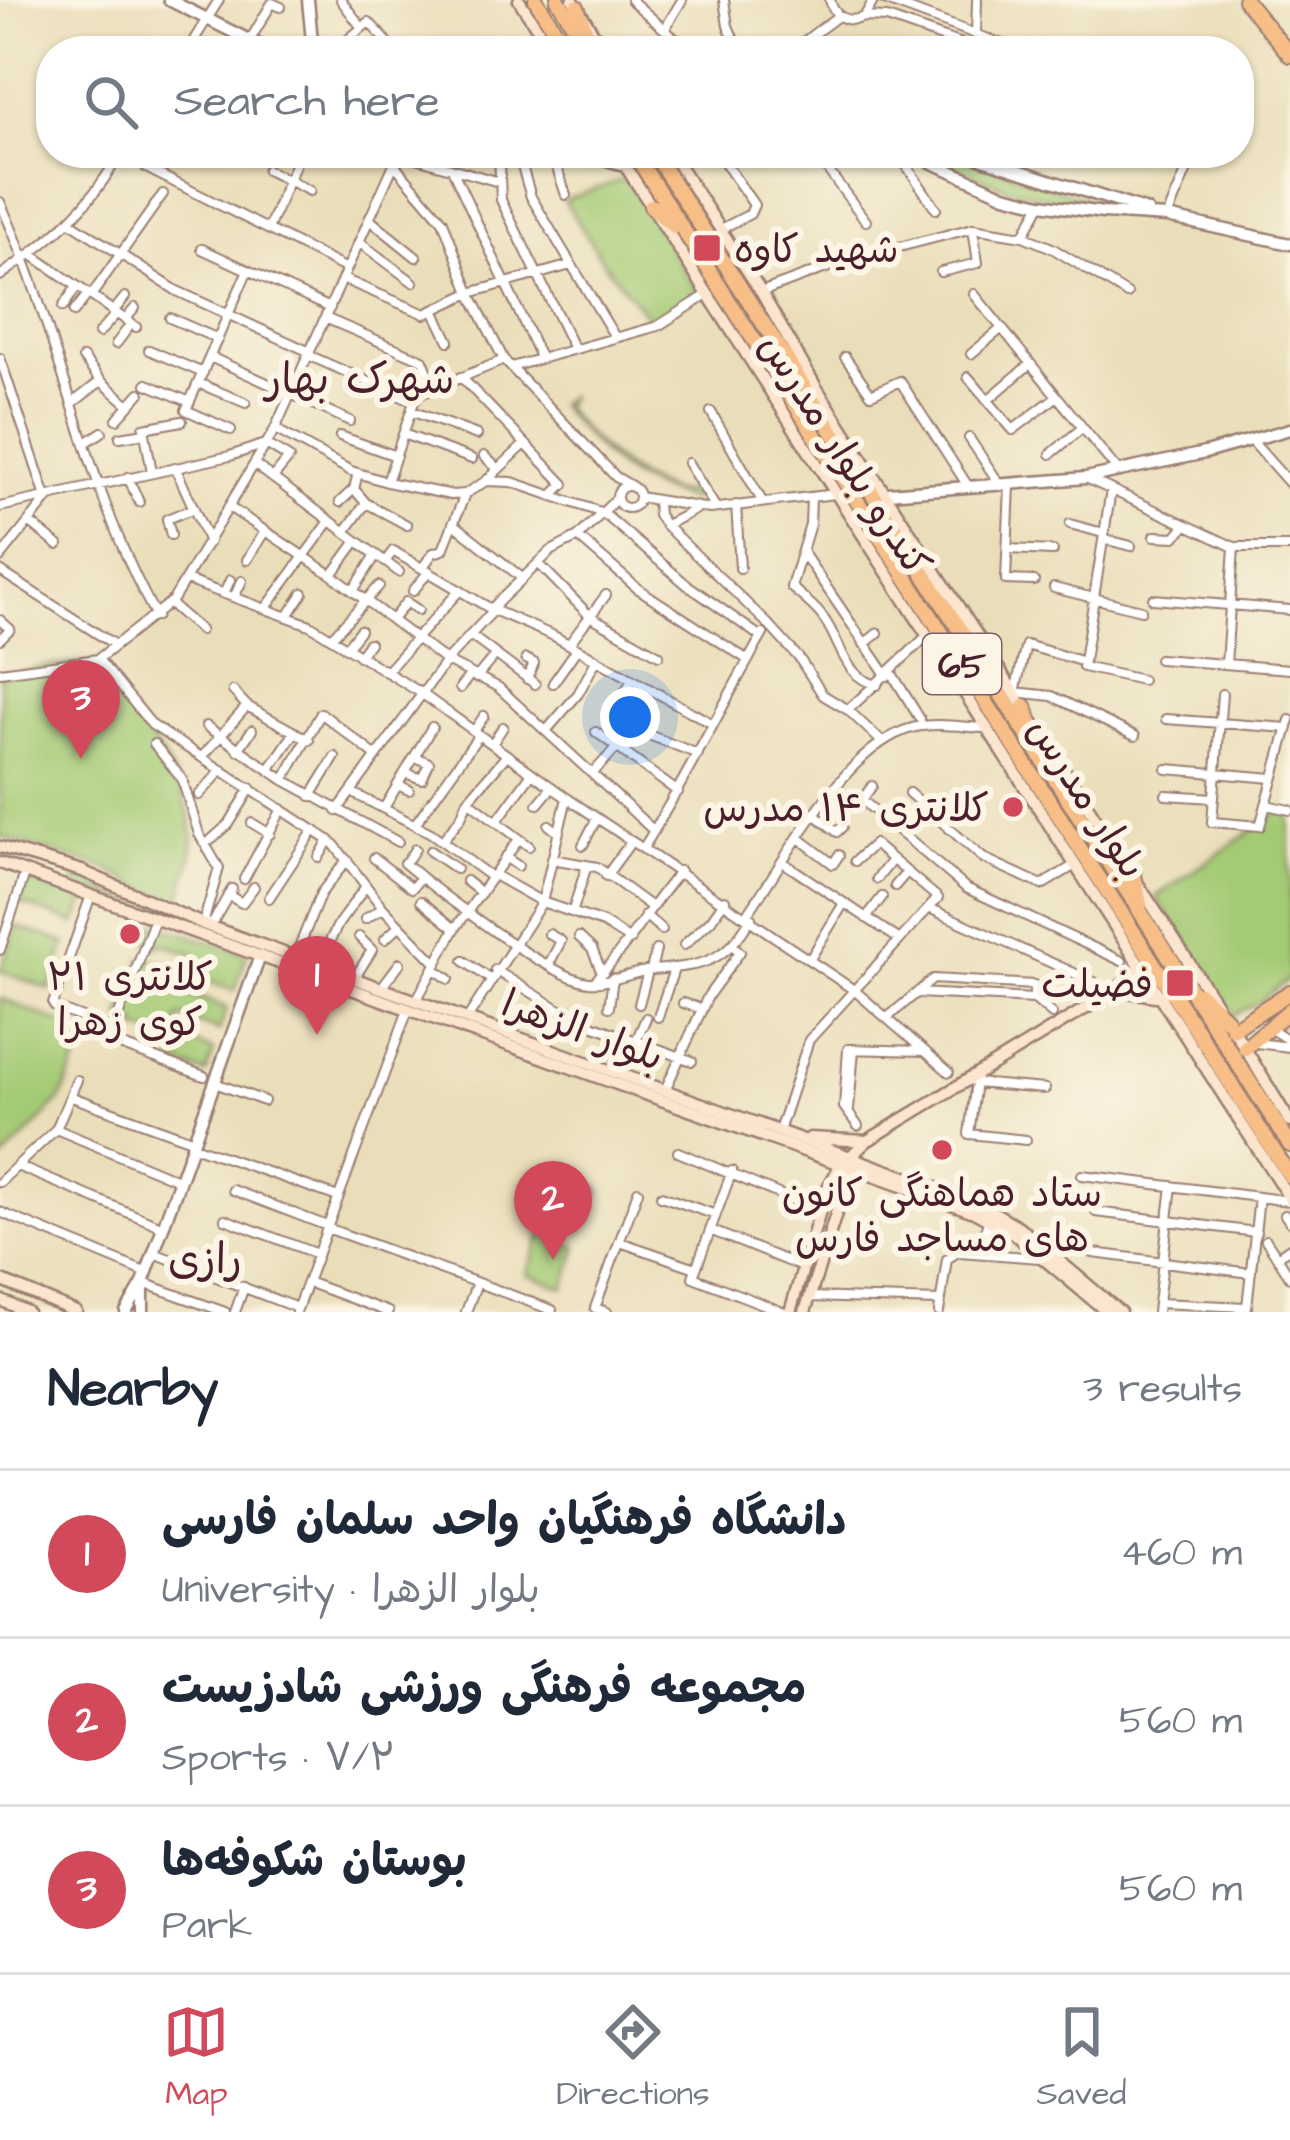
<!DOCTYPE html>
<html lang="en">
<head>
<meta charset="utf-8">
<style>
	:root { --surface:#fff; --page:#f6f6f7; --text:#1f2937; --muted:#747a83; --line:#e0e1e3; --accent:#d1495b }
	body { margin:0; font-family:"Architects Daughter","Playpen Sans Arabic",sans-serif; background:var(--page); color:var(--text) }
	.you { position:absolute; left:630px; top:717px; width:42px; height:42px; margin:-30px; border:9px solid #fff; border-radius:50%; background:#1a73e8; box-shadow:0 0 0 18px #1a73e833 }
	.badge { display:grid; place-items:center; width:78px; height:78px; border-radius:50%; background:var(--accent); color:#fff; font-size:39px; font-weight:700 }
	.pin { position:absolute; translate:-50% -99px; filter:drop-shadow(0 3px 6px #0008) }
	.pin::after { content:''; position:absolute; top:63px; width:42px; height:36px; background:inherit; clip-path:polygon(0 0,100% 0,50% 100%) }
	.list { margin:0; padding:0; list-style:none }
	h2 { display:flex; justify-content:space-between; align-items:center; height:156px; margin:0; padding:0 48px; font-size:51px }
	h2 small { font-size:39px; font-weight:400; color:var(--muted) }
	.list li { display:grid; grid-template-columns:78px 1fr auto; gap:36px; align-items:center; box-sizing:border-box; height:168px; padding:0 48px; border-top:3px solid var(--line) }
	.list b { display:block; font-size:45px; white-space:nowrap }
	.list p { margin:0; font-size:39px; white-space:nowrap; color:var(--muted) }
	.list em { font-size:39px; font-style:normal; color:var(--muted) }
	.icon { flex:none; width:66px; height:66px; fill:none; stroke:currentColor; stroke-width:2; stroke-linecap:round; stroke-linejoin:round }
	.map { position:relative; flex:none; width:1290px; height:1312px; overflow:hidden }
	.search { position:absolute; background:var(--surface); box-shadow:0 3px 9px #0004; left:36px; right:36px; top:36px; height:132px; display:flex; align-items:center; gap:30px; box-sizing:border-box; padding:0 42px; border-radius:48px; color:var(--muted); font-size:45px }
	.sheet { height:660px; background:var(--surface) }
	nav { display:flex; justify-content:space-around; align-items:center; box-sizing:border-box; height:168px; border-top:3px solid var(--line); background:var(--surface); font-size:33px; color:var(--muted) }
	nav a { display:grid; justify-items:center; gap:6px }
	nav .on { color:var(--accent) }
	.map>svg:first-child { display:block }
	.green { fill:#a4ca74; stroke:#777450; stroke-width:3 }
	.water { fill:#7db3ec; stroke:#64698c; stroke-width:3 }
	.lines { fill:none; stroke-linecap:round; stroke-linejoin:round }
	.minor-casing { stroke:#9a7e72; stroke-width:12 }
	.tertiary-casing { stroke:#9a7e72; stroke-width:15 }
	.secondary-casing { stroke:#9a7e72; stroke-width:15 }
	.primary-casing { stroke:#9a7e72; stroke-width:18 }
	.minor { stroke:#fff; stroke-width:8 }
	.tertiary { stroke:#fff; stroke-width:10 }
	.secondary { stroke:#fce5cf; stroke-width:10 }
	.primary { stroke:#f7be87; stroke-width:14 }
	.poi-dot { fill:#d1495b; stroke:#fcf5e5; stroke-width:4.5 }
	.labels { text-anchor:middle; stroke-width:12; stroke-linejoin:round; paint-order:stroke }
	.shield { fill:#fcf5e5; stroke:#7f5f63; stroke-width:3 }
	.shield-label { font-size:36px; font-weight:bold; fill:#4a1f2b }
	.poi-label { font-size:39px; fill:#4a1f2b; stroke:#fcf5e5; text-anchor:end }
	.street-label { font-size:39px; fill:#4a1f2b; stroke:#fcf5e5 }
	.neighbourhood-label { font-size:42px; fill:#4a1f2b; stroke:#fcf5e5 }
</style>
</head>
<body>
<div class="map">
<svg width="1290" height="1312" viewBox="0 0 1290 1312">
	<rect width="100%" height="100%" fill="#fcf5e5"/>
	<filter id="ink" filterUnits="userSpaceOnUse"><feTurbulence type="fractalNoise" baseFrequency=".00833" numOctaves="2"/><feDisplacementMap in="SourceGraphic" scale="24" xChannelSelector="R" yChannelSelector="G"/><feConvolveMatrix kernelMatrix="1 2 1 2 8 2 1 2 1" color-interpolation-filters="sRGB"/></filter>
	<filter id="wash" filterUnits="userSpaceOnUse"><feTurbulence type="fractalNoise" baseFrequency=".004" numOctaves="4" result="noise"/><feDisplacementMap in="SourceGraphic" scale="48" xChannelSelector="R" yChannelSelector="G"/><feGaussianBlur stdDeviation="2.7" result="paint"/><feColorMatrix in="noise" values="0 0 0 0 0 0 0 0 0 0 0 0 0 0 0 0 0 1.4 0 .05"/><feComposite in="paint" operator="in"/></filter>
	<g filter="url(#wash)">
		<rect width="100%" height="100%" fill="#eadeba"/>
		<path class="green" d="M923,153H954L1095,202L1090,207L1006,188Z
			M626,178L698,293L652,322L605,264L564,200Z
			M570,395L562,407C596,445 631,482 681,494L692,487V500C624,485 602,454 557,404Z
			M93,664C128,710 194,781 193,842C193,863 183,886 178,907L105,868L0,837V676L46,666Z
			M1280,811L1290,813V978L1259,1002L1234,1015L1156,897Z
			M79,876L120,897L372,989L79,887L74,880Z
			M27,879L85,901L76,924L18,902Z
			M154,924L247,954L235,991L204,980L209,965L195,960L196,955L161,943L158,947L148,943Z
			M16,926L66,943L50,989L0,971Z
			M142,958L182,967L181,971L193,976L188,993L227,1008L219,1031L180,1017L173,1035L214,1051L206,1074L173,1062L180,1041L137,1029L138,1023L121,1017Z
			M0,998L88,1034L61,1099L0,1163Z
			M542,1234L578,1247L564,1288L527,1274Z"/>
		<path class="water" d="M564,1177L600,1189L589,1220L554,1207Z"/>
	</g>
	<g filter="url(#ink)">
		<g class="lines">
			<g class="minor-casing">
				<path id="minor" d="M341,0L362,28
					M631,0L689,51
					M724,0L728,26L739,51
					M830,0C834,17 847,24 864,17L874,0
					M884,0L1021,51
					M864,17L887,18L982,51
					M666,27L682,0
					M976,35L977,0
					M250,40L272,3L281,7
					M187,51L219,0
					M334,51L369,22L390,45
					M791,51L838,16
					M140,153L146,168L347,269
					M499,153L501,200L573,347
					M518,153L531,197L615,337
					M552,153L566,195
					M718,153L754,205L750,214L721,229
					M815,153L866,221
					M898,153L936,209
					M394,164L443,221L470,293L504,360L616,477L633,487
					M452,169L540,357
					M267,170L310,191
					M0,202C61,336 85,489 156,616
					M1167,217L1194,153
					M369,219L416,257
					M72,223L177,291L310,352
					M269,227L300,153
					M1023,236L1041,204
					M359,242L413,282
					M202,249L330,308
					M31,254L136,327
					M941,272L978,263L973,228
					M0,276C50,241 91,208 120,153
					M343,279L425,314L470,293L571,265
					M761,292L845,261L973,228L1023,236L1052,248L1127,294
					M974,294L1118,471
					M91,296L163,194
					M63,307L77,286
					M434,310L449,341
					M74,312L88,294
					M113,312L125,297
					M170,318L218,339
					M325,318L423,360L434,388
					M125,320L135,308
					M99,333L116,314
					M116,344L131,324
					M149,350L203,373
					M971,354L1001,329
					M308,355L414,402
					M210,357L350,421
					M845,357L871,394L900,381L968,486
					M0,358L46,497
					M83,358L101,381L129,405
					M511,367L658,326L707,295
					M461,377L564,484L552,496
					M968,377L1013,430L1056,397
					M198,383L246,403
					M147,384L190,402
					M989,399L1030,364
					M74,402L101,381
					M411,411L477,435
					M711,412L762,501
					M117,419L140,393
					M275,429L351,471L387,482L451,495L465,494L486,481L512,482L603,513L686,584L761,637
					M231,430L186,410L247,272
					M403,434L472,459
					M340,436L396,456
					M120,437L145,433
					M969,438L1001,486
					M1251,440L1290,484
					M87,442L102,432
					M266,444L289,458L273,478
					M1051,454L1082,428
					M484,456L498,469
					M688,463L716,508
					M254,464L399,572
					M175,467L209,542
					M152,472L144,428L182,421
					M128,477L139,502
					M1086,478L1234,547H1290
					M487,480L525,444
					M387,482L414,402L421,394L504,360
					M1010,485L1006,580L1034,581
					M617 497a11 11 0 1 1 22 0a11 11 0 1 1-22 0Z
					M1111,490L1083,667L1142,680
					M639,497L710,509L835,494
					M811,498L810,524L791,587C801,596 813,605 821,615C842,640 841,676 877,685
					M340,502L354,489
					M657,502L658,515L665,525L768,624L799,658L823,695L848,710L881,741
					M366,503L407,525
					M736,505L740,568
					M0,507L230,456L265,444
					M229,507L332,575L446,661L498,687L654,831
					M29,522L58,545
					M453,523L522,578
					M1070,524L1103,533
					M666,525L695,510
					M345,532L366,503L354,489L358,473
					M171,535L167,519L194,508
					M1155,536L1175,537L1186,525
					M578,537L637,588L748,660
					M1104,539L1131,546
					M1008,549L1053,551
					M803,553L887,676
					M0,558L48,498
					M247,560L265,531
					M385,562L393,551L491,609L554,636L711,723
					M538,563L590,616L659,655
					M423,567L433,553L443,550L465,494
					M0,571L115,645
					M332,575L357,541
					M186,580L310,625L421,693L567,798L854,990L949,1072
					M1054,588L1141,610
					M353,591L376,555
					M413,591L429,571
					M224,594L230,580
					M234,597L242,581
					M1153,599L1290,610
					M170,604L200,630
					M266,608L330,521
					M491,609L551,551L578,537L617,498
					M288,616L303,593
					M0,620L10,629L0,639
					M392,620L406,602L418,610
					M470,635L535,684
					M331,638L379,586
					M569,644L606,595
					M864,644L878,633
					M346,648L360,630
					M359,656L369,643
					M98,659L152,725L333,843L383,908L437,964
					M526,659L534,663L527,679
					M1159,659L1290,669
					M1084,662L1026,645L1015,692L1052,696L1135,736
					M1226,664L1234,547
					M0,672L98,659L173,600L275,429L399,153L499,182
					M386,672L460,590
					M891,672L920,719
					M476,678L495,655
					M553,683L577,649
					M460,688L470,675
					M1222,694L1212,822L1260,826L1290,720
					M247,706L309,740
					M848,710L927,636
					M611,715L632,680
					M1166,719L1288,728
					M206,726L284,780L398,842
					M633,729L698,754
					M474,731L484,716
					M546,731L578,694L597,659
					M596,732L678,792
					M154,744L182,779L199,834L219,868L203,924
					M492,744L503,727
					M238,750L252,730
					M202,757L247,706L233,691
					M1167,769L1273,778
					M269,770L295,732
					M405,773L422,779L429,763L415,757
					M593,773L641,721
					M284,780L321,713L376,756
					M398,785L409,790
					M872,786L862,800L966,888L1122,961
					M351,792L431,833L491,877
					M909,793L983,858L1042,885L1075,865
					M199,795L222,770
					M1166,795L1214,798
					M311,796L335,757
					M468,800L529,846
					M538,804L552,787
					M1266,805L1290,810
					M384,808L432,727
					M337,811L446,661L494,610
					M816,815L837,832L842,827
					M497,821L532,773
					M252,823L270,834
					M415,824L479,735
					M549,825L558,832
					M800,839L833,864L839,855
					M211,840L229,824L251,788
					M442,841L461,817L468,800L507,755
					M583,845L597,818
					M644,847C687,778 722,705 763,634
					M430,851L456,869
					M319,857L329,840
					M505,857L518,866
					M374,858L412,888L421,877
					M552,859L597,867L650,906
					M404,863C437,891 550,978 589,982C609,984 632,972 652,970C701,966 725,964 751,918
					M784,863L900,940
					M405,864L415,849
					M494,875L542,902L603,923L630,940
					M606,876L631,842
					M244,879L282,809
					M877,879L892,860
					M466,881L481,893
					M895,886L907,872
					M228,895L242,903L254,887
					M90,898L53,1004L56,1008L114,1030
					M269,898L314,830
					M421,901L455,929
					M929,908L1094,982L1109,994
					M573,910L587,865
					M645,915L662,930
					M747,915C786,859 845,746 912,728C935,722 962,727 987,728
					M866,918L882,897
					M365,919L383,908
					M154,921L109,1041L204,1076
					M210,927L232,889
					M549,934L561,941L549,964
					M579,937L592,949L602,973
					M385,939L399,926
					M684,945L711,920L725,900
					M0,950L25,873
					M295,957L321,893L347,860
					M810,959L844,903
					M464,961L490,979
					M318,964L339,923L366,886
					M434,969L449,979
					M495,970L575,1019L692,1061
					M651,970L656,950
					M354,979L372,950L359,937
					M594,982C627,948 649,907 680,871
					M381,988L400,963
					M1034,999L1052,1014
					M416,1001L455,929L519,839
					M683,1003L702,1009
					M639,1004L648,971
					M609,1007L613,978
					M658,1017L674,969
					M887,1018L933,979L1034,985V999L917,993
					M467,1019L542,902L567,798
					M1271,1029L1290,1041
					M636,1041L646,1018
					M1256,1043L1290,1047
					M613,1071L625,1037
					M977,1074L969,1134L1026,1140
					M215,1083L264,1101
					M975,1083L1045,1089
					M665,1090L708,996L740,952L732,945
					M72,1097L194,1141
					M849,1110L854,1049
					M858,1126L844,1107L848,1049L924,1051
					M56,1129L180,1181
					M779,1131L809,1040L938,898L874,844L855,861
					M193,1146L338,1197
					M678,1152L819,1211
					M17,1166L163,1227
					M732,1171L693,1277L783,1312
					M1082,1175L1290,1201
					M0,1182L56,1129L77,1080
					M233,1190L327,1226
					M661,1196L716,1215
					M0,1212L147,1273
					M1096,1212L1256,1232
					M1285,1215L1290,1222
					M225,1219L317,1254
					M327,1228L552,1310
					M710,1230L802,1267
					M1266,1240L1290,1277
					M620,1242L696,1268
					M959,1252L1040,1258
					M154,1253L297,1308
					M1093,1253L1251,1273
					M1277,1257L1290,1248
					M307,1282L388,1312
					M143,1283L225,1312
					M809,1297L939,1301
					M1158,1303L1247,1307L1259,1197
					M235,1312L244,1287
					M296,1312L408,1010
					M466,1312L476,1285
					M607,1312L595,1308L638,1191
					M939,1312L947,1259L983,1236L989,1220
					M1157,1312L1172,1186"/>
			</g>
			<g class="tertiary-casing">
				<path id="tertiary" d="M169,0L271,51
					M308,0L313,51
					M582,153L624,165
					M910,153L1005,195L1041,204L1103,213L1167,217L1290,244
					M964,153L1147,211
					M887,493L1086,478L1205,453L1290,429
					M126,1312L143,1283L260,956
					M143,1312V1286"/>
			</g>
			<g class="secondary-casing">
				<path id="secondary" d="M519,0L552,51
					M573,0L604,51
					M617,153L1290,1199
					M671,153L761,292L816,387L1216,1004
					M0,847L82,871L203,924L978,1203L1019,1227L1120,1312
					M0,863L974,1212L1014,1234L1107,1312
					M1116,990L1162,997
					M1230,1024L1290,1122
					M810,1138L867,1141
					M0,1280L76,1312
					M0,1300L27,1312
					M790,1312L826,1191L840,1166L867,1141L1116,990L1141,967
					M805,1312L851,1166"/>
			</g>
			<g class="primary-casing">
				<path id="primary" d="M536,0L568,51
					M558,0L590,51
					M1245,0L1290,55
					M577,7L587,35
					M634,153L1290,1176
					M654,153L1290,1145
					M651,206L674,226
					M1025,706L1035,737
					M1134,875L1140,904
					M1200,994L1227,1020
					M1233,1029L1290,992
					M1245,1048L1290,1010"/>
			</g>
			<use href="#minor" class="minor"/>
			<use href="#tertiary" class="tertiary"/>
			<use href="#secondary" class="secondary"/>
			<use href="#primary" class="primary"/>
		</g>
	</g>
	<g class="poi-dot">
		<rect x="692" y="233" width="30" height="30" rx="6"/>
		<circle cx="1013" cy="807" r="12"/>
		<circle cx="130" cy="934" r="12"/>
		<rect x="1165" y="968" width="30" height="30" rx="6"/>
		<circle cx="942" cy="1150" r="12"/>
	</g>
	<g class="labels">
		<rect class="shield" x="923" y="634" width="78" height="60" rx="9"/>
		<g class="shield-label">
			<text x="962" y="677">65</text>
		</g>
		<g class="poi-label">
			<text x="734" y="262" text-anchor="start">شهید کاوه</text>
			<text x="989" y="821">کلانتری ۱۴ مدرس</text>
			<text x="130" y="990" text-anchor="middle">کلانتری ۲۱<tspan x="130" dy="45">کوی زهرا</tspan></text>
			<text x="1153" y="997">فضیلت</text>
			<text x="942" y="1206" text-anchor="middle">ستاد هماهنگی کانون<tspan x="942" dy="45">های مساجد فارس</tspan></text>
		</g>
		<g class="street-label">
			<text transform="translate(846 454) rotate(57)" y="14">کندرو بلوار مدرس</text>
			<text transform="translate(1088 797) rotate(57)" y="14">بلوار مدرس</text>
			<text transform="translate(583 1029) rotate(20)" y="14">بلوار الزهرا</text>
		</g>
		<g class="neighbourhood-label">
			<text x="360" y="393">شهرک بهار</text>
			<text x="205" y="1273">رازی</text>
		</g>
	</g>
</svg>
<div class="you"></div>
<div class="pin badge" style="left:317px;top:1035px">1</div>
<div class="pin badge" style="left:553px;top:1260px">2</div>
<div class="pin badge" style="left:81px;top:759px">3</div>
<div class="search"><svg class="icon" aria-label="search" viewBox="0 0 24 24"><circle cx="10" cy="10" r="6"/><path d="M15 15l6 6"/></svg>Search here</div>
</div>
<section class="sheet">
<h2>Nearby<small>3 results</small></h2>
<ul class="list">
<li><span class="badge">1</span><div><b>دانشگاه فرهنگیان واحد سلمان فارسی</b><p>University · بلوار الزهرا</p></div><em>460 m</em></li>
<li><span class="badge">2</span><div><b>مجموعه فرهنگی ورزشی شادزیست</b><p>Sports · ۷/۲</p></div><em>560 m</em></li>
<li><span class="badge">3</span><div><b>بوستان شکوفه‌ها</b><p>Park</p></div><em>560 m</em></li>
</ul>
</section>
<nav>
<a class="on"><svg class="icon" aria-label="map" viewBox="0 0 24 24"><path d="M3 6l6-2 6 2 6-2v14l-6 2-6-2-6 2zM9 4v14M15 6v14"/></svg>Map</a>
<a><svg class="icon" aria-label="directions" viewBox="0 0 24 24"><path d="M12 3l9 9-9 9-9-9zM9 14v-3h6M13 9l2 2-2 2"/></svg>Directions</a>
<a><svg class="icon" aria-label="saved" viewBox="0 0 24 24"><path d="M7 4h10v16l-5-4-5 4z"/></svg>Saved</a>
</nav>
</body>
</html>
